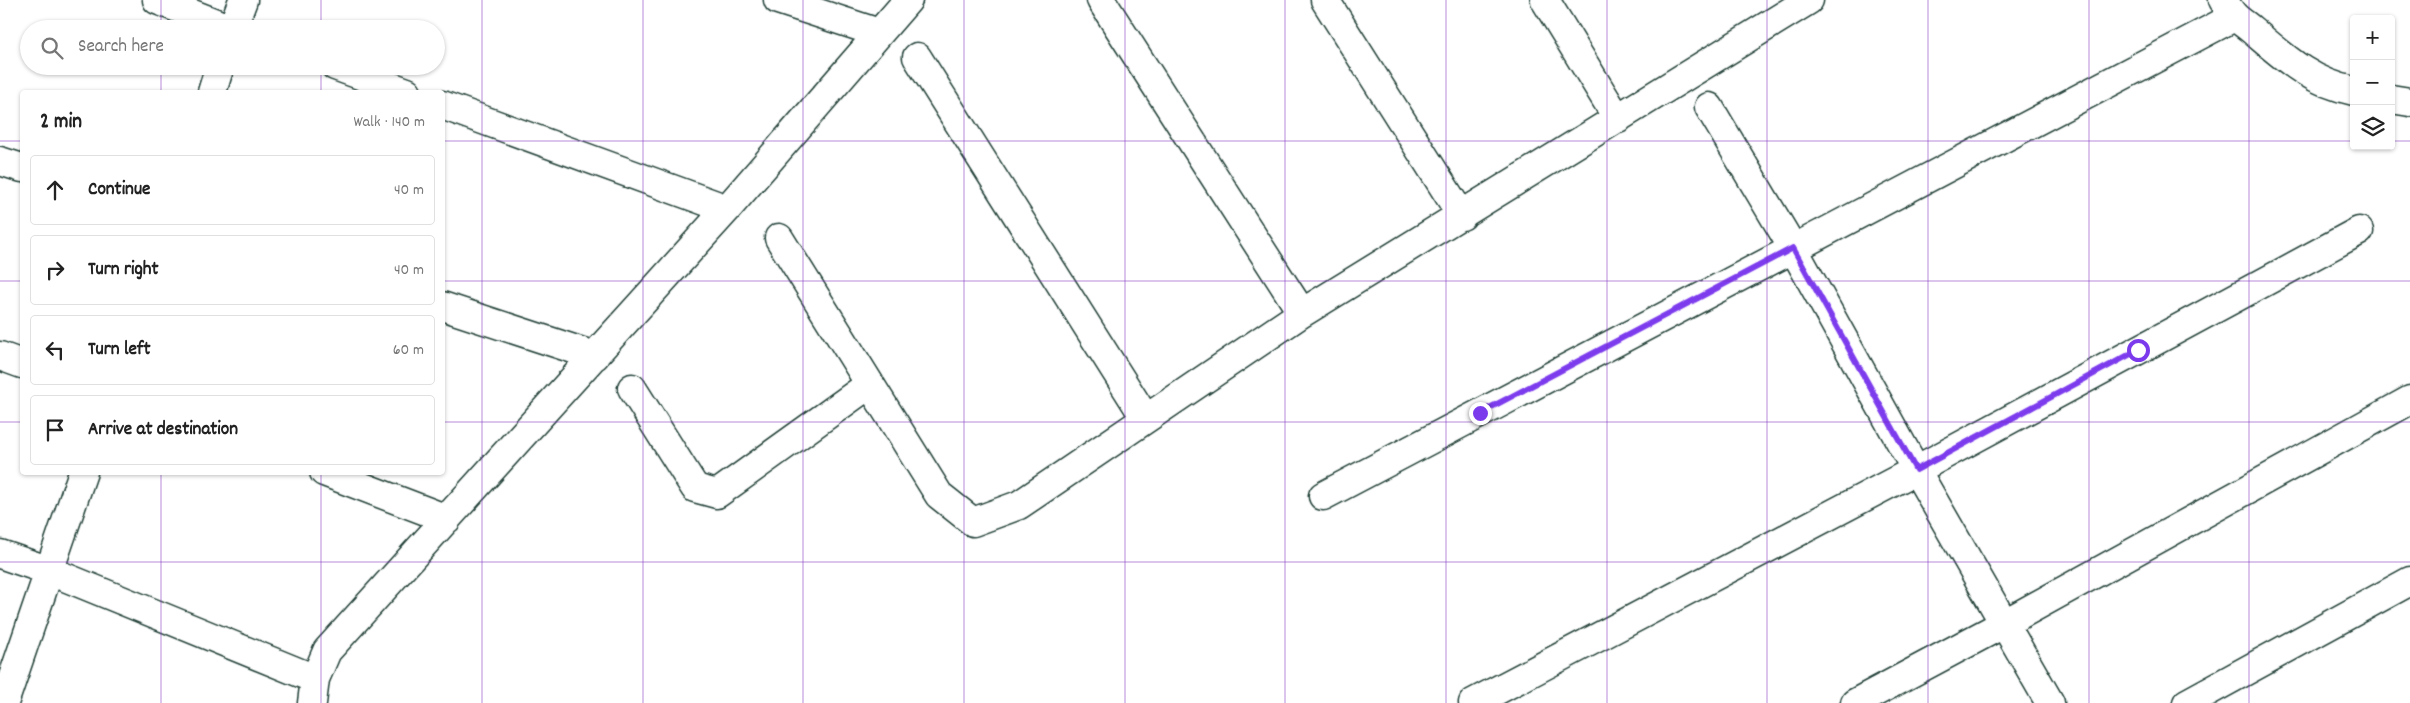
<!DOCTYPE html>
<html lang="en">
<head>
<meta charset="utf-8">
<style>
	:root { --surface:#fff; --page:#f2f2f2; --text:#222; --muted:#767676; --line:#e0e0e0 }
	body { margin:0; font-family:Dekko,sans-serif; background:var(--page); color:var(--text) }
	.controls { position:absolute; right:15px; top:15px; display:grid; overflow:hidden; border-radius:5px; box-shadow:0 1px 4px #0004 }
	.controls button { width:45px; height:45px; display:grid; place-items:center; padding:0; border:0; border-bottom:1px solid var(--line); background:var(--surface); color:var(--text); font:25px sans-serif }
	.stop { position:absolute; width:15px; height:15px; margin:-11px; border:4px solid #7c3aed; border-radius:50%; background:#fff }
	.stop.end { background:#7c3aed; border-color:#fff; box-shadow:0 1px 5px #0008 }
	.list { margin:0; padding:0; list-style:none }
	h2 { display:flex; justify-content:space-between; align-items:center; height:65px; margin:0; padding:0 20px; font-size:21px }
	h2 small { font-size:16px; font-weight:400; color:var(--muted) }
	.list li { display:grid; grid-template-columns:32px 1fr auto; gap:15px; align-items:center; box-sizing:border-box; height:70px; margin:0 10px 10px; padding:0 10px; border:1px solid var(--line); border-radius:5px }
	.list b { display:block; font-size:19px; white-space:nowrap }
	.list em { font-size:16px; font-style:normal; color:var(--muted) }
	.icon { flex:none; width:28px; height:28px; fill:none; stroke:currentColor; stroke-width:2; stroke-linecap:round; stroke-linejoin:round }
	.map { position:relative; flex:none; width:2410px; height:703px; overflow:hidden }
	.search { position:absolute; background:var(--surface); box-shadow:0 1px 4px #0004; left:20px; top:20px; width:425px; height:55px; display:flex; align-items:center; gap:12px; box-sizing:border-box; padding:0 18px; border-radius:28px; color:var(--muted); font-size:19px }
	.panel { position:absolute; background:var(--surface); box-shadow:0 1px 4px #0004; left:20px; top:90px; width:425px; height:385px; border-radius:5px }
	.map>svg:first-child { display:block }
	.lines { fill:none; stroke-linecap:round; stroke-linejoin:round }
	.minor-casing { stroke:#1f3d34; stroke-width:31 }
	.minor { stroke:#fff; stroke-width:28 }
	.route { stroke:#7c3aed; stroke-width:6 }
	.grid { fill:none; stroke:#7b2cbf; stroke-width:1; stroke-opacity:0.55 }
</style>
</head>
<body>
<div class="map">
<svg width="2410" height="703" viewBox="0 0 2410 703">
	<rect width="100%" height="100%" fill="#fff"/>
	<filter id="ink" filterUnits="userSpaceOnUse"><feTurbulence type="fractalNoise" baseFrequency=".02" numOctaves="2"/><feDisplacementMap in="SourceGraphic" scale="10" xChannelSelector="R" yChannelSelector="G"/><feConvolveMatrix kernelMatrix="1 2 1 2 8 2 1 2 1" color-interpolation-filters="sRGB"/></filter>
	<g filter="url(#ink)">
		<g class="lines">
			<g class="minor-casing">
				<path id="minor" d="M157,0L231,29
					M778,0L879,33
					M1101,0L1302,313
					M1325,0L1462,216
					M1545,0L1618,119
					M2223,0C2234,18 2237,18 2252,30C2285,58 2310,82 2354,91
					M232,29L243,0
					M917,57L1146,419
					M335,66L407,92
					M212,92L220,66
					M2391,99L2410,102
					M442,105L727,209
					M1709,107L1793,248L1916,470L2050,703
					M0,161L22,168
					M779,238L939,495L973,522L1019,505L1302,313L1809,0
					M442,306L595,356
					M0,356L22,364
					M632,388L695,488L717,494L870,384
					M324,472L447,519
					M1323,496L2234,17
					M0,554L50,571L315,679
					M4,703L83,472
					M312,703L315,679L327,651L727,209L908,0
					M1473,703L1916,470L2359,231
					M1855,703L2005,623L2410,400
					M2187,703L2410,581"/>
			</g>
			<use href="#minor" class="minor"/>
		</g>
	</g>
	<g class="lines" filter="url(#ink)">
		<path class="route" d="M1480,413L1793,248L1916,470L2138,350"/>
	</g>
	<path class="grid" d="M161,0V29M321,0V29M482,0V703M643,0V703M803,0V703M964,0V703M1125,0V703M1285,0V703M1446,0V703M1607,0V703M1767,0V703M1928,0V703M2089,0V703M2249,0V703M161,66V92M321,66V92M0,141H22M442,141H2354M2391,141H2410M0,281H22M442,281H2410M0,422H22M442,422H2410M161,472V703M321,472V703M0,562H2410"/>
</svg>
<div class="controls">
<button>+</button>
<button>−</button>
<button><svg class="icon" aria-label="layers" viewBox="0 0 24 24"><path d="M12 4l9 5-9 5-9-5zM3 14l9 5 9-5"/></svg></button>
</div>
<div class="stop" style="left:2138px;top:350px"></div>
<div class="stop end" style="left:1480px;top:413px"></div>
<div class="search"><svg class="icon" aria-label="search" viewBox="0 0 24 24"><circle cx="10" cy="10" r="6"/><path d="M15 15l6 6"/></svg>Search here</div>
<section class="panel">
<h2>2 min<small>Walk · 140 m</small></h2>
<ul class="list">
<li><svg class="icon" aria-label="ahead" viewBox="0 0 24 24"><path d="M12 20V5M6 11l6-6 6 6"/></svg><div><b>Continue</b></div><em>40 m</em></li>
<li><svg class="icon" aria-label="right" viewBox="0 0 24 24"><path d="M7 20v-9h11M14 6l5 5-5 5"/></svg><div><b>Turn right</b></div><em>40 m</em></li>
<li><svg class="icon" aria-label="left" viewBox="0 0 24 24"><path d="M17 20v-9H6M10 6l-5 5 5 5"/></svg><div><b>Turn left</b></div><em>60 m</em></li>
<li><svg class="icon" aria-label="arrive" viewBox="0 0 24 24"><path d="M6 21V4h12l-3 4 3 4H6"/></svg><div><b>Arrive at destination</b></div></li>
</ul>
</section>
</div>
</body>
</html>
